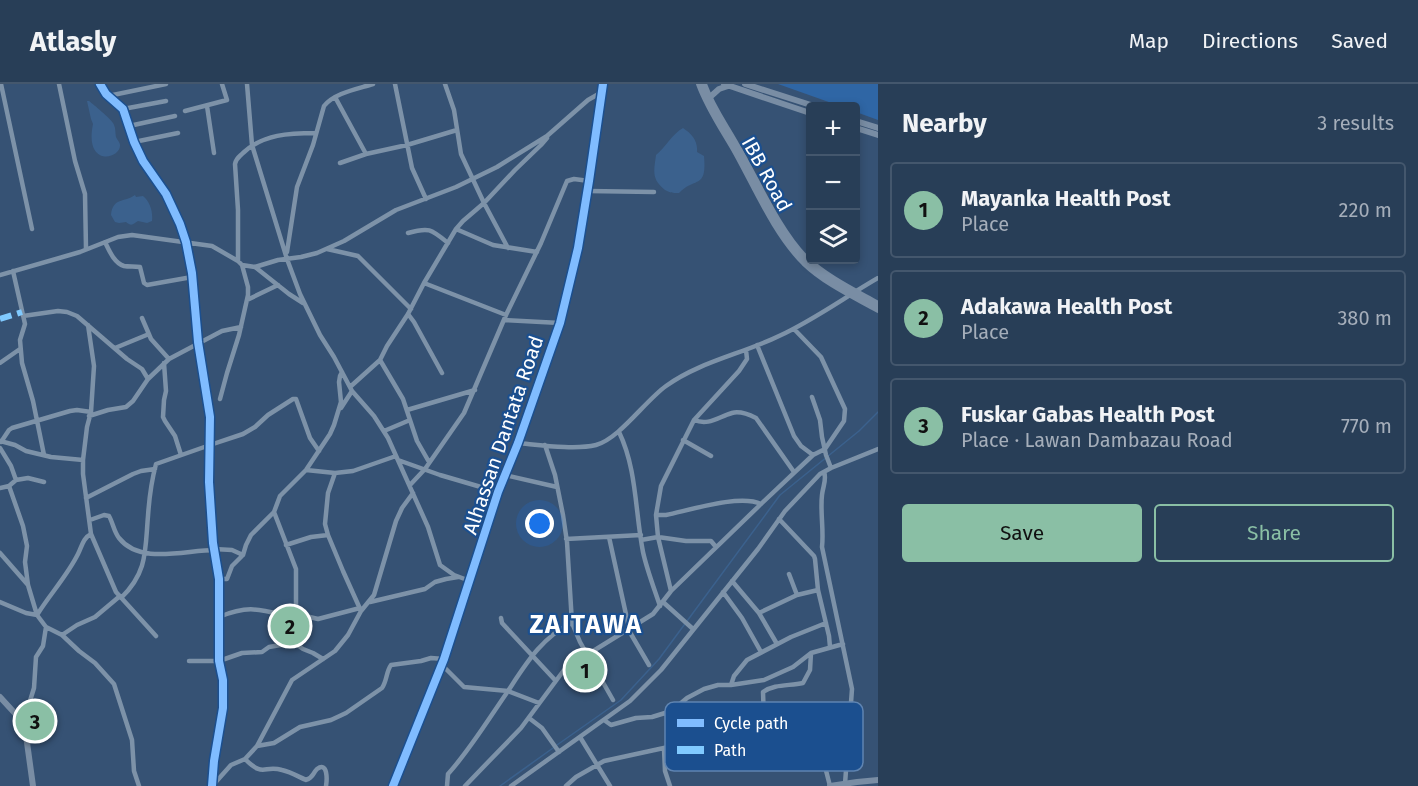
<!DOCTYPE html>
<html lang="en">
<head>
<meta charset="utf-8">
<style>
	:root { --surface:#283e57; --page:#30455d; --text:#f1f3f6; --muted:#a5aeba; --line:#44576d; --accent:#8abfa5 }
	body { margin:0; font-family:"Fira Sans",sans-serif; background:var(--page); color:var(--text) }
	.controls { position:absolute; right:18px; top:18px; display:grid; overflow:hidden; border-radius:6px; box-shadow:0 3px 9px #0003 }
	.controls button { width:54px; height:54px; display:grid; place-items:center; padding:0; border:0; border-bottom:2px solid var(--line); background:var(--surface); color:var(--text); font:30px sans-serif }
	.you { position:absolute; left:540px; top:440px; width:21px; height:21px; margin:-15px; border:4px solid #fff; border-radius:50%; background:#1a73e8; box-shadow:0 0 0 9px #1a73e833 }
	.badge { display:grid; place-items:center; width:39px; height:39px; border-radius:50%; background:var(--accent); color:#111; font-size:20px; font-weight:700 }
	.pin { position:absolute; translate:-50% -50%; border:3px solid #fff; box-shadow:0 2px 6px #0006 }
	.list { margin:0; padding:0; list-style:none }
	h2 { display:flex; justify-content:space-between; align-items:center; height:78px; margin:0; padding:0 24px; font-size:26px }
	h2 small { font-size:20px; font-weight:400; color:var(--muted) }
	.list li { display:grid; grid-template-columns:39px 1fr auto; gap:18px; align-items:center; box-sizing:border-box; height:96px; margin:0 12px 12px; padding:0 12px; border:2px solid var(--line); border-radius:6px }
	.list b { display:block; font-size:22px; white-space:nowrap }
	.list p { margin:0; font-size:20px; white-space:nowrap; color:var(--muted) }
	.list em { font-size:20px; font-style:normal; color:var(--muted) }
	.actions { display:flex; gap:12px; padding:18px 24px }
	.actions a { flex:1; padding:14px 0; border:2px solid var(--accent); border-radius:6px; text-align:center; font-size:21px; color:var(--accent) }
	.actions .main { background:var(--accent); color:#111 }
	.icon { flex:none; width:33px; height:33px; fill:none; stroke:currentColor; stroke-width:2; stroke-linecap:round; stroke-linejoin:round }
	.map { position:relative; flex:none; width:878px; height:702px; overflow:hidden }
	header { display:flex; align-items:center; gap:36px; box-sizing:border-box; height:84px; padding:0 30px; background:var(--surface); border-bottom:2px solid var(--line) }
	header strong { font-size:28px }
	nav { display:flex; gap:33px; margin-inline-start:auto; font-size:21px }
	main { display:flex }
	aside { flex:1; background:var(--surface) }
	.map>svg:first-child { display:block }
	.green { fill:#2f66a5 }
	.water { fill:#3b618d }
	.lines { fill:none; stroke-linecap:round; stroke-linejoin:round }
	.stream { stroke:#3b618d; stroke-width:1.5 }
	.street { stroke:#7d92a8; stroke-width:4.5 }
	.secondary { stroke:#798da4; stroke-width:6 }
	.quiet { stroke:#80caff; stroke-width:6; stroke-dasharray:12 6; stroke-linecap:butt }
	.cycleway-casing { stroke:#1b4f8f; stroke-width:11 }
	.cycleway { stroke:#80bcff; stroke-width:8 }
	.labels { text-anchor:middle; stroke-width:4.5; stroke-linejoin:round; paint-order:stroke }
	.street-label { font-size:20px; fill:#fff; stroke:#1b4f8f }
	.district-label { font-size:26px; font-weight:bold; letter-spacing:1.5px; fill:#fff; stroke:#1b4f8f }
	.key { fill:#1b4f8f; stroke:#5f84b1; stroke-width:1.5 }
	.key-label { font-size:16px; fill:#fff }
</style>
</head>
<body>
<header>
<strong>Atlasly</strong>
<nav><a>Map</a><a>Directions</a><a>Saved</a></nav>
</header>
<main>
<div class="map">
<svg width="878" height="702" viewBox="0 0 878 702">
	<rect width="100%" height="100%" fill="#365274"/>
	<path class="green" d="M778,0H878V36L856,28V22H840Z"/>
	<path class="water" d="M87,17H89C94,21 110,34 113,39C116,44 115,47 116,53C117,56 120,58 120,61C121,75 84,84 93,40L91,35Z
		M683,44C692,50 698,57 697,68L704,72C707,106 695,92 679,109C672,109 671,109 665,106C651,95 654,87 656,71C666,63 672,50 683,44Z
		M135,111L136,113L143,112C150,118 153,127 152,137L147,139L138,137C133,140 132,143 126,138L119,139L115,138L111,131C113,113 124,119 135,111Z"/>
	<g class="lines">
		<path class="stream" d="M557,661L621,616L659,575L780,411L859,347L878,328
			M500,702L553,664"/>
		<path class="street" d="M1,0L32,145
			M59,0L75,77L85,110L86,165
			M100,0L106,10L123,25L134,58L143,77L166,110L180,140L186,158L192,189L198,258L210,333L209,398L213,459L219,495V577L223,596V624L214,677L212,702
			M247,0L252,61L287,175L300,210L320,251L334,273L352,307L374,332L388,354L428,443L440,481L454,491L470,497
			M395,0L412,84L426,115
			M445,0L454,26L461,70L484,119L508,164
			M108,12L166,0
			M335,13L366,70L407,61L457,46
			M207,22L214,69
			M123,25L166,17
			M185,27L227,16L222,0
			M129,42L175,32
			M134,58L178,49
			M340,79L366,70
			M588,107L654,108
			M456,145L493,161L537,168
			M408,149C429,143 431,145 448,159
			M105,158C109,166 114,179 124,182C129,183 135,182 140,183L144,199L147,201L192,193
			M327,165L358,172L411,225
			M287,168L297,103L313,61L324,22C334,9 357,5 373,0
			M238,177V126L235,80C236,74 239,73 243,69C263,50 290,49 316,49
			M255,183L289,210L303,219
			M13,187L25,240L20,256L22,279L33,317L44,371
			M0,191L80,168L118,153L132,151L212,162L238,177L242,181L255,183L278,176L301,173L317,169L344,157L396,126L456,103L497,83L547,52L588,16L602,8
			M424,199L506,231
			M247,216L278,201
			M408,230L414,238L442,289
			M23,232L58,227L67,228L77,232L127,275L142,285L148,295
			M142,234L151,255L169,275
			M505,236L560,239
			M88,241L94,282L91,328L87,343L83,376V390L91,450L116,508L156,552
			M757,261L794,352L801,362L813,371
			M115,264L149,250
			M380,276L403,315L417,357L429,378
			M0,279L20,265
			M164,279L166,307L164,316L163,333L165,337L175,352L181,371
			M350,303L380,276L387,262L408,230L424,199L456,145L463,137L484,119L515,86L541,61L547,54
			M812,313L820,336L822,353L826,371L831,384
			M220,315L227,289L239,251L248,211V203L242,181
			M341,324L352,307
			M407,326L475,306
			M89,332L108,326L126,323L133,317L148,295L169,275L222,247L241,243
			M694,336C709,342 718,333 732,329C739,327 750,331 756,334L794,388
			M384,347L410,336
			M619,348C637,385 635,428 643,468C647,486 654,504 660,522
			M683,356L711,372
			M0,357L15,361L26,367L51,373L83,376
			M1,358L9,346L12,344L70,327L77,326L91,328
			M518,359C540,361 575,366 596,361C619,355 645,317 666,302C699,278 742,270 779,252C814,236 845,213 878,194
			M545,361L555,391L563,431L567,458L572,539L580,558L613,616
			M0,364L11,382L16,396
			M398,376L440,391L498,408
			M306,386L335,389L353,387L396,372
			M824,388C827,395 823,402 822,411C820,428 824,446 822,463L852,605L845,700
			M335,389L328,409L325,440L328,451L343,487L361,527
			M505,391L557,403
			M410,401L425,385L464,329L506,231L541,159L567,97L574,95L589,97
			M9,402L23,442L27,462L25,478L28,501L37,531L46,543L62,551L79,567L95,579L114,600L132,656L134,687L139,702
			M0,404L9,402L16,396L28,394L44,398
			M86,414L133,390L141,387L155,385
			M274,428L296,485V525L299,539L296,560
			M656,431H666C690,426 740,410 761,420
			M779,435L814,472L815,475L818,506L829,552L830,563
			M90,436L104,431L109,432C113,439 114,448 119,454C140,481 185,466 215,466
			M609,453L629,544
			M566,455L641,451
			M641,456L658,453L686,457H711L716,463
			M286,461L311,453L328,451
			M214,465L232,466L243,471
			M0,469L28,501
			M789,490L797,511
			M219,495H227L232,482L243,471L246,461L251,451L274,428L280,412L306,386L330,350L334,341L341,318L339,298L340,292L342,288
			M732,497L759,529L777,560
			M671,507L658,453L656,431L661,402L694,336L739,287L747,275L746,266
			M723,508L742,534L761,568
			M121,514C148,488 145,466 148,432C149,417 152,395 156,380L210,361L243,350L255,343L268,331L293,315H296L310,354L319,367
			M0,518L26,529L37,531
			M370,518L425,505L435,498L446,495L458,493
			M663,518L693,545
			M759,529L797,511L818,506
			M297,530L318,535L360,524
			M37,531C50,510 67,492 78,470C82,462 83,454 91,450
			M219,533C248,521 258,525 287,532L296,525
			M501,534L502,539L555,596
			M628,545L649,581
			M62,551L77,541L95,533L120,512
			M189,577H219L242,569L262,568L269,563L292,559L296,560L303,565L313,569L323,575
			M442,581L464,603L508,607L539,619
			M731,601L734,592L747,576L791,553L826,539
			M667,631L687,614L704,605L718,601H731L764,596L793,583L811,569L843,560
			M529,634L542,644L559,668
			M604,636L611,641L636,634L652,633L665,629L672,637L688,648
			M22,637L25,633L34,604L36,573L43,562L46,543
			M764,637L763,608C774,600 789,602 803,599L810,586L811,569
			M580,653L610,702
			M257,662L274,659L300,643L331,636L346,629L382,604C387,597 386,588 391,581L421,577L431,574L444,575
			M664,665L665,687L670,702
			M821,667L830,702
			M245,675C264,694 263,681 282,686C291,688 299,693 306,696C314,693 312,690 317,685C328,677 327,696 326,702
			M214,700L231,681L245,675L257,662L292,596L335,567L348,551L361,527L374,511L396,437L402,424L413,409
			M447,702L448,690C469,667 488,636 506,610C524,583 541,553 572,539
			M465,702L521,644L564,586L577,577L653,530L671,507L761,420L813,371L825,365L844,337L845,325L821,273L794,245
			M511,702L630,617L661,586L758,465L785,427L820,390L831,384L878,365
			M566,702L576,693L604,677L673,662C686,657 682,656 689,647C693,643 699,638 704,635C717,627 749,633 764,637L836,674L846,680"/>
		<path class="secondary" d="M699,0C708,25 723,46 736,69C756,105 775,150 804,179C825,199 853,212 878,226
			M704,0C712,23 725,40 736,60C757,95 777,144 805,173C826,193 853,206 878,220
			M724,0L810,29
			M745,0L814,22
			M709,14L719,5L728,2
			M856,37L878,44
			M856,44L878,51
			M0,613L22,637L25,644L33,702
			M393,702L444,575L498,408L518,359L560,239L578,164L589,97L603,0
			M830,702L857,698L878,696"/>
		<path class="quiet" d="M0,235L22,228"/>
		<g class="cycleway-casing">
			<path id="cycleway" d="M100,0L106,10L123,25L134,58L143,77L166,110L180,140L186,158L192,189L198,258L210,333L209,398L213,459L219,495V577L223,596V624L214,677L212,702
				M393,702L444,575L498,408L518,359L560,239L578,164L589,97L603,0"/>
		</g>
		<use href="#cycleway" class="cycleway"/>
	</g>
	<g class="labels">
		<g class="street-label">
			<text transform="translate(767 90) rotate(61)" y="7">IBB Road</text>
			<text transform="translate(503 351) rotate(-71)" y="7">Alhassan Dantata Road</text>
		</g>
		<g class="district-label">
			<text x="586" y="549">ZAITAWA</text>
		</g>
	</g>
	<rect x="665" y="618" width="198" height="69" rx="9" class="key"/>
	<rect x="677" y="635" width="27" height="8" fill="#80bcff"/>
	<rect x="677" y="662" width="27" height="8" fill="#80caff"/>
	<g class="key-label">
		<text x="714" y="645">Cycle path</text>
		<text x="714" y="672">Path</text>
	</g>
</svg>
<div class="controls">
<button>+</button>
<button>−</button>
<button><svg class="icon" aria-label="layers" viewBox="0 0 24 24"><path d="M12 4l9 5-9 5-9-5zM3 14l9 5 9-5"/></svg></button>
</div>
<div class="you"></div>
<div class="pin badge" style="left:585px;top:586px">1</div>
<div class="pin badge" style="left:290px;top:542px">2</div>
<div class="pin badge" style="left:35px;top:637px">3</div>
</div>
<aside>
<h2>Nearby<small>3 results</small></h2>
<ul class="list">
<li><span class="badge">1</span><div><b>Mayanka Health Post</b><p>Place</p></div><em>220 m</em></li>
<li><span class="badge">2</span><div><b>Adakawa Health Post</b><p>Place</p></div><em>380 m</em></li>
<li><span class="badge">3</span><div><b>Fuskar Gabas Health Post</b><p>Place · Lawan Dambazau Road</p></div><em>770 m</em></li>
</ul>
<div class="actions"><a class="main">Save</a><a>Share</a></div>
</aside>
</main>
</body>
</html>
